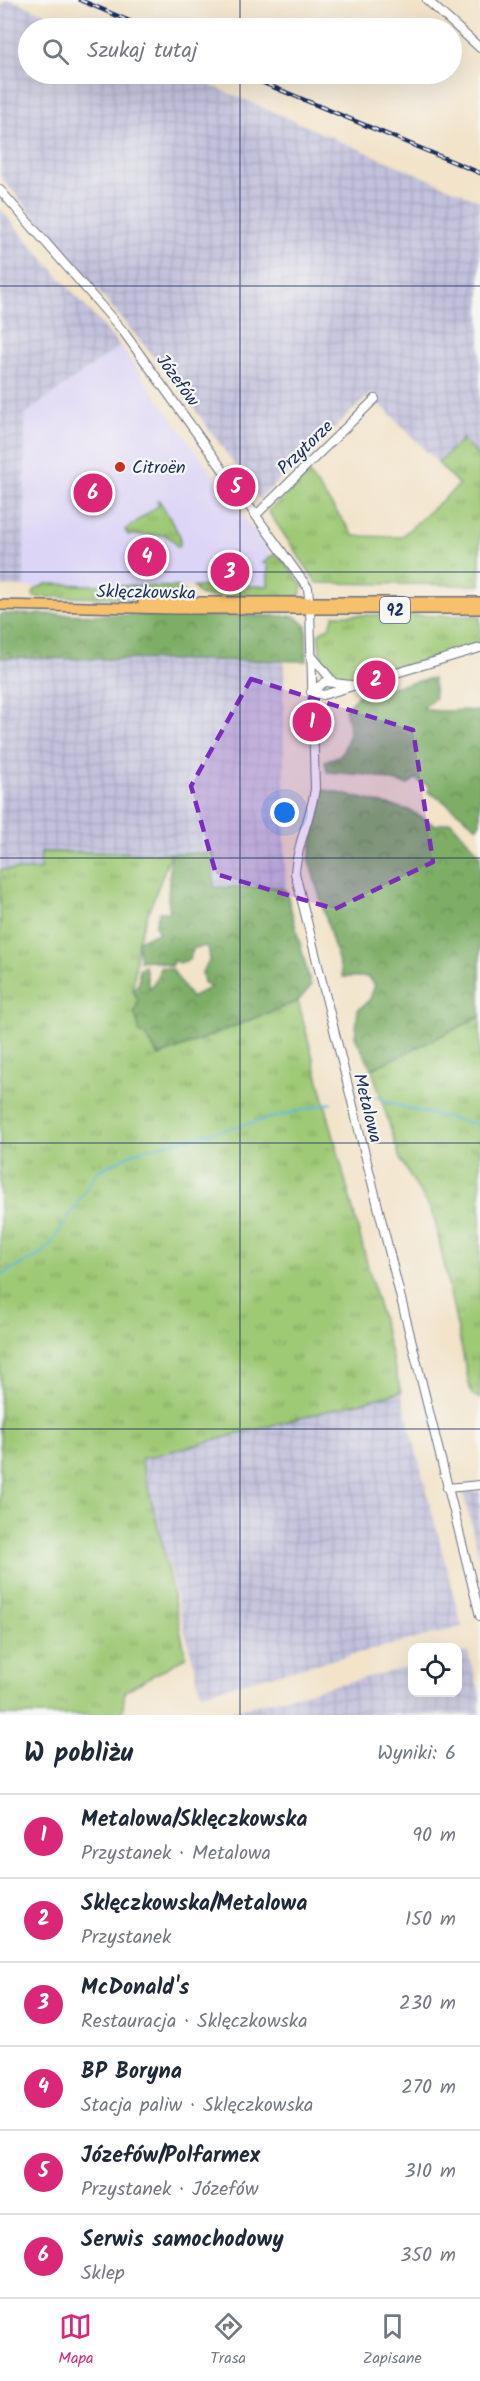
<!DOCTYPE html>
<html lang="pl">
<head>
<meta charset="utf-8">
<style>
	:root { --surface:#fff; --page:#f2f2f3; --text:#1f2937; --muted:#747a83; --line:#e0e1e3; --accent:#db2777 }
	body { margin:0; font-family:Kalam,sans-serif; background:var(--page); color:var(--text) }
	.controls { position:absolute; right:18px; bottom:18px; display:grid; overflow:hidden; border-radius:12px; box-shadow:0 6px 24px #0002 }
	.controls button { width:54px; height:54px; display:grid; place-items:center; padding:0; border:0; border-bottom:2px solid var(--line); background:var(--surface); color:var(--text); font:30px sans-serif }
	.you { position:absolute; left:285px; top:813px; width:21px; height:21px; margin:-15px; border:4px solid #fff; border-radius:50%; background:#1a73e8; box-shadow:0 0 0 9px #1a73e833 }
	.badge { display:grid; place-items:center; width:39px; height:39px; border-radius:50%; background:var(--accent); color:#fff; font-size:20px; font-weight:700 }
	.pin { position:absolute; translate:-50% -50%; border:3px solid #fff; box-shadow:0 2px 6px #0006 }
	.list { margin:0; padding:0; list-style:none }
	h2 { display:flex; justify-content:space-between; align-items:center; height:78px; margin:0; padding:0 24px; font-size:26px }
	h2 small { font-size:20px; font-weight:400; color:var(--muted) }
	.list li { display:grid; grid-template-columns:39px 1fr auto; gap:18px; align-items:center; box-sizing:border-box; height:84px; padding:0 24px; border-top:2px solid var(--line) }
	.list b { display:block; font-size:22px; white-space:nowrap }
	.list p { margin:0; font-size:20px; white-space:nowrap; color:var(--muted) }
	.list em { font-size:20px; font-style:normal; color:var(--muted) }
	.icon { flex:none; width:33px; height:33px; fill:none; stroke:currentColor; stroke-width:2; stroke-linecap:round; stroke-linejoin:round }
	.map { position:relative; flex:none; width:480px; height:1715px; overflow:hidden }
	.search { position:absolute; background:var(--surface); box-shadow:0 6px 24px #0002; left:18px; right:18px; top:18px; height:66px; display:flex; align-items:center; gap:15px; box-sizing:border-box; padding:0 21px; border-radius:33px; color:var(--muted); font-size:22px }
	.sheet { height:582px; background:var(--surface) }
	nav { display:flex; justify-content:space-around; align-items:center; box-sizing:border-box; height:84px; border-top:2px solid var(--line); background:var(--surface); font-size:16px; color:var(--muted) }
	nav a { display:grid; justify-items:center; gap:3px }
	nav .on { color:var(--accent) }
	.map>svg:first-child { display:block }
	.built { fill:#ddd5f6 }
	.industrial { fill:url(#industrial-grid) }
	.grass { fill:url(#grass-tufts); stroke:#5c7c6a; stroke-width:1.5 }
	.forest { fill:url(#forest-crowns); stroke:#4c6e62; stroke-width:1.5 }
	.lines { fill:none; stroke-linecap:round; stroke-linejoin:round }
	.stream { stroke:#5ab5d8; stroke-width:2 }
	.minor-casing { stroke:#666e83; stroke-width:10 }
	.major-casing { stroke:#666e83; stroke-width:12 }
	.minor { stroke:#fff; stroke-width:8 }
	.major { stroke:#f7c06c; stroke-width:9 }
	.rail-casing { stroke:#1b2f5e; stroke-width:4.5 }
	.rail { stroke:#f6f6f2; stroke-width:2; stroke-dasharray:7; stroke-linecap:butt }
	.marked { fill:#7b2cbf; fill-opacity:0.2; stroke:#7b2cbf; stroke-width:4.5; stroke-dasharray:12 8; stroke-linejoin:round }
	.grid { fill:none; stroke:#1b2f5e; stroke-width:1.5; stroke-opacity:0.55 }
	.poi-dot { fill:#c8321e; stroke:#f6f6f2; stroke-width:2 }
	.labels { text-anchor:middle; stroke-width:4.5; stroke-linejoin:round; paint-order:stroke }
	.shield { fill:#f6f6f2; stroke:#5d6b8a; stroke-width:1.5 }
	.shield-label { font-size:16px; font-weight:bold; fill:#1b2f5e }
	.street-label { font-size:18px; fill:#1b2f5e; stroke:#f6f6f2 }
	.poi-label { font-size:18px; fill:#1b2f5e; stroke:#f6f6f2; text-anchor:start }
</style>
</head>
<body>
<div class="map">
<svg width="480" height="1715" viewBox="0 0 480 1715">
	<defs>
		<pattern id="industrial-grid" width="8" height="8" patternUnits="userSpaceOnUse" patternTransform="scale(1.5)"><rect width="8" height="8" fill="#c2c1dc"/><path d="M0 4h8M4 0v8" fill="none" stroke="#a6a6bf"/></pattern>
		<pattern id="grass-tufts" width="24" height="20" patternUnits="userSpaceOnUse" patternTransform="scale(1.5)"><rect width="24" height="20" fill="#9ec975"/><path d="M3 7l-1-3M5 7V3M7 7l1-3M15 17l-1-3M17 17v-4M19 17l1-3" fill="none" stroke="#80a463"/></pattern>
		<pattern id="forest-crowns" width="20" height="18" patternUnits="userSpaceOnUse" patternTransform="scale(1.5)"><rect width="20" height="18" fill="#7ead66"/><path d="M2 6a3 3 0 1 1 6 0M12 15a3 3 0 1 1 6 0" fill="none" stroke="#668d57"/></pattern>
	</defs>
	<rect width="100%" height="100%" fill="#f6f6f2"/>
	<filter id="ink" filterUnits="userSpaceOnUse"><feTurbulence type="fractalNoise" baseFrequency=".0167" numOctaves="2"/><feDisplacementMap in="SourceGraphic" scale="12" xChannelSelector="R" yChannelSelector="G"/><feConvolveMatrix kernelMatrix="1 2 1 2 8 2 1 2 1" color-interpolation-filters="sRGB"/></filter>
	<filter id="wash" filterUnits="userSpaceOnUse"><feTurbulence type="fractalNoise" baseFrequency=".008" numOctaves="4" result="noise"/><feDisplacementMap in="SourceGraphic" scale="24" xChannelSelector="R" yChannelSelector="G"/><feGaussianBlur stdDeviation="1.35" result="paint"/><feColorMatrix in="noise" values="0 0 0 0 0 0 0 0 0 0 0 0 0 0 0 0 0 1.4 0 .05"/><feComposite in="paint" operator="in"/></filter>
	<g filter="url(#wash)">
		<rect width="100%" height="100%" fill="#f2e3c9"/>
		<path class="built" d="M120,346L292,584L296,587H24L25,414Z"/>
		<path class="industrial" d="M7,0H12L80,28H28V74H185L480,201V458L462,440L438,463L370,394L259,499L177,384L0,176V6Z
			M0,209L120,346L25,414L24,587H0Z
			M0,658L281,659L285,665L283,695L286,890L282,887H214V853L42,852L41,870H0Z
			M401,1392L462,1627L201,1693L141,1459Z
			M463,1492H480V1559Z
			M468,1652L480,1695V1715H215L412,1666V1692H458V1654Z"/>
		<path class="grass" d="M462,439L480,458V585L317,583L268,511L309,474L354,536L401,537L459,485L438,463Z
			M159,500L180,536V546L177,547L173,540L165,535H128L125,530L159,505L157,501Z
			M273,555L281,558L302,585L301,594L297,597H207L200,595L193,587L268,586V564L263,563Z
			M46,584L178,587L184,591L182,598L34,597L33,593L36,589Z
			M334,615L480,616V644L362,678C327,682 320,666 318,634L330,626Z
			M41,852L171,853L138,940L133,990L138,1000L135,1014L145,1035L159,1056L298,1001L401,1392L141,1459L163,1548L186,1657L125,1691L122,1715H0V870H40Z
			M480,1017V1399L471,1393L434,1216L400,1159L372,1069Z"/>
		<path class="forest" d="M0,614L294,616L306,625L307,661L0,658Z
			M433,678L435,698L423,708C441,715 460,707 480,712V822L477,827L439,798L428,792L429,786L415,779L408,785L369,775L327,772L325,761L341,755C352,734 350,730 345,709L360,694Z
			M322,789L409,810L435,825L451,822L480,854V1017L372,1069L355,1037L358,1010L370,999L375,985L367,977H343L309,860Z
			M171,853H214V887H282L286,890L311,986L298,1001L159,1056L145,1035L140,1033L135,1014L138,1000L133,990L139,983V968L145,966L149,989L158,977L160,967L172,969L191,998L212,986L204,983L202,972L210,960L208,946L194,948L189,960L179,963L173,960L172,966L152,960L140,961L138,940L159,933L155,926L159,912H170L168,899Z"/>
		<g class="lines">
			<path class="stream" d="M364,1095L377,1097L406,1108L480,1125
				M0,1276L41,1254L49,1247L98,1171L138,1151L331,1103"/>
		</g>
	</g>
	<g filter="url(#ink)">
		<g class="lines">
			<g class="minor-casing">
				<path id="minor" d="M427,0L480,48
					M0,190L123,331L308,588L310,609L315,789C311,818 297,843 295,873L480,1616
					M256,515L375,399
					M311,655L333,682
					M311,692L323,695L480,648
					M311,692L325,682L351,685
					M447,1488L480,1485"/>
			</g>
			<g class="major-casing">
				<path id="major" d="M143,602H480
					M0,605L175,609H480"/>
			</g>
			<use href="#minor" class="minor"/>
			<use href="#major" class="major"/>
			<g class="rail-casing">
				<path id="rail" d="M80,0L146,28
					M242,74L480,173"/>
			</g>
			<use href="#rail" class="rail"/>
		</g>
	</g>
	<path class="marked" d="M251,679L413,730L433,862L335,909L216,874L191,786Z"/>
	<path class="grid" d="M240,0V28M240,74V1715M0,286H480M0,572H480M0,858H480M0,1143H480M0,1429H480"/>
	<circle class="poi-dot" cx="120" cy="467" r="6"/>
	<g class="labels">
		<rect class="shield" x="380" y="597" width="30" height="26" rx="4.5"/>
		<g class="shield-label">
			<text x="395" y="616">92</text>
		</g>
		<g class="street-label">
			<text transform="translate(178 380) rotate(54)" y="6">Józefów</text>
			<text transform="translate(305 447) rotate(-44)" y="6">Przytorze</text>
			<text transform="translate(146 592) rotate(1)" y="6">Sklęczkowska</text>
			<text transform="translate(368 1108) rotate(76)" y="6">Metalowa</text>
		</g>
		<g class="poi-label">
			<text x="132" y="473">Citroën</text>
		</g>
	</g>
</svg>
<div class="controls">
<button><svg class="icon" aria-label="locate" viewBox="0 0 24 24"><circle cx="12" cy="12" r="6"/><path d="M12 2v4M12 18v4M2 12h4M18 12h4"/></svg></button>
</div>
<div class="you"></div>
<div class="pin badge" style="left:312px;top:722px">1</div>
<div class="pin badge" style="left:376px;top:680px">2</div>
<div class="pin badge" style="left:230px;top:572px">3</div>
<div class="pin badge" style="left:147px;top:557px">4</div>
<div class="pin badge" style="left:236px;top:487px">5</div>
<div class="pin badge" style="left:93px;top:493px">6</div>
<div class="search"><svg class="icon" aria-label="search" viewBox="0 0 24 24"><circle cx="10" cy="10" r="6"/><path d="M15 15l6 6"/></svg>Szukaj tutaj</div>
</div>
<section class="sheet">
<h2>W pobliżu<small>Wyniki: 6</small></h2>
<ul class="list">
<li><span class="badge">1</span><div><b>Metalowa/Sklęczkowska</b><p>Przystanek · Metalowa</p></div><em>90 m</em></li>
<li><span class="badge">2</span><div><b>Sklęczkowska/Metalowa</b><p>Przystanek</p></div><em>150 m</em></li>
<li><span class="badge">3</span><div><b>McDonald's</b><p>Restauracja · Sklęczkowska</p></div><em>230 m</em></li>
<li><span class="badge">4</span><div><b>BP Boryna</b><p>Stacja paliw · Sklęczkowska</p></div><em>270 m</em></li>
<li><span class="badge">5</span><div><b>Józefów/Polfarmex</b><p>Przystanek · Józefów</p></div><em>310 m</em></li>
<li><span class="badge">6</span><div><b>Serwis samochodowy</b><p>Sklep</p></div><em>350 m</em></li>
</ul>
</section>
<nav>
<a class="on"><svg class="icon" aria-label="map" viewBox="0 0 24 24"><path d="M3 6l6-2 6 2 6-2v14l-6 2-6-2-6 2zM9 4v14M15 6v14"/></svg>Mapa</a>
<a><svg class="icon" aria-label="directions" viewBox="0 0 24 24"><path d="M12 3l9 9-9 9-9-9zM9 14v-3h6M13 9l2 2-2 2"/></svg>Trasa</a>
<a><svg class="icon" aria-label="saved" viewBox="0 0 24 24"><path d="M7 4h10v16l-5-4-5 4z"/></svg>Zapisane</a>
</nav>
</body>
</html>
